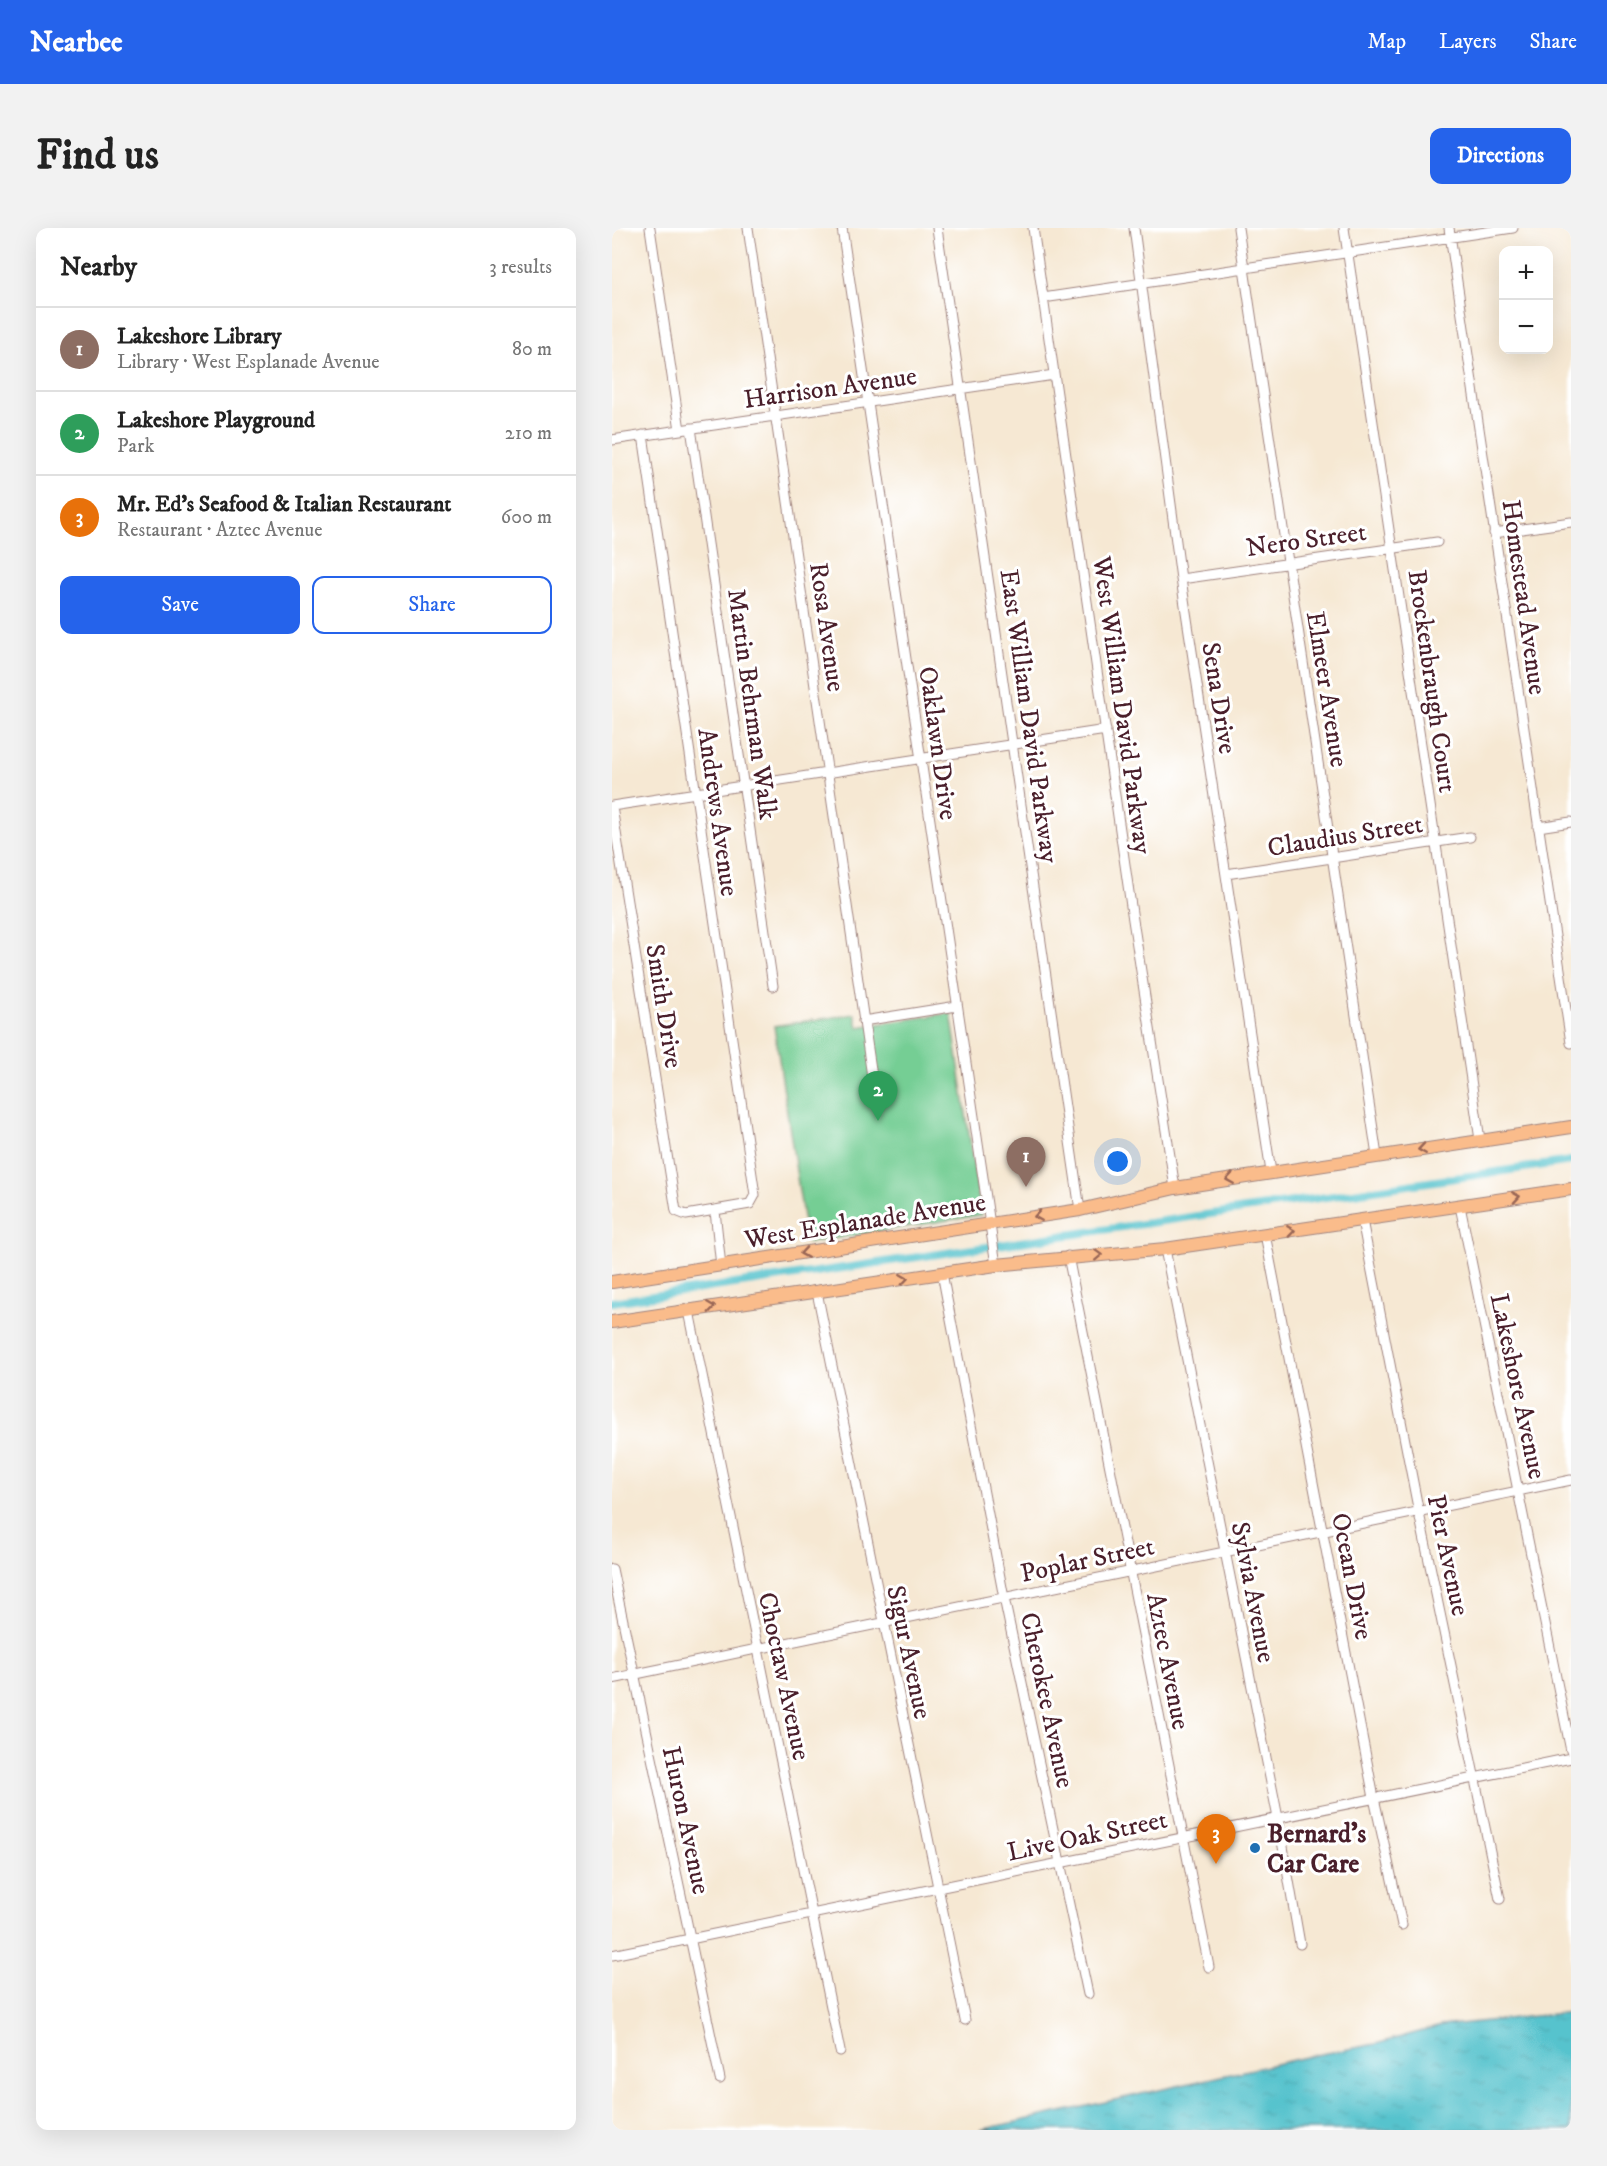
<!DOCTYPE html>
<html lang="en">
<head>
<meta charset="utf-8">
<style>
	:root { --surface:#fff; --page:#f2f2f2; --text:#222; --muted:#767676; --line:#e0e0e0; --accent:#2563eb }
	body { margin:0; font-family:"IM FELL DW Pica",serif; background:var(--page); color:var(--text) }
	.controls { position:absolute; right:18px; top:18px; display:grid; overflow:hidden; border-radius:12px; box-shadow:0 6px 24px #0002 }
	.controls button { width:54px; height:54px; display:grid; place-items:center; padding:0; border:0; border-bottom:2px solid var(--line); background:var(--surface); color:var(--text); font:30px sans-serif }
	.you { position:absolute; left:506px; top:934px; width:21px; height:21px; margin:-15px; border:4px solid #fff; border-radius:50%; background:#1a73e8; box-shadow:0 0 0 9px #1a73e833 }
	.badge { display:grid; place-items:center; width:39px; height:39px; border-radius:50%; background:var(--accent); color:#fff; font-size:20px; font-weight:700 }
	.pin { position:absolute; translate:-50% -50px; filter:drop-shadow(0 2px 3px #0008) }
	.pin::after { content:''; position:absolute; top:32px; width:21px; height:18px; background:inherit; clip-path:polygon(0 0,100% 0,50% 100%) }
	.list { margin:0; padding:0; list-style:none }
	h2 { display:flex; justify-content:space-between; align-items:center; height:78px; margin:0; padding:0 24px; font-size:26px }
	h2 small { font-size:20px; font-weight:400; color:var(--muted) }
	.list li { display:grid; grid-template-columns:39px 1fr auto; gap:18px; align-items:center; box-sizing:border-box; height:84px; padding:0 24px; border-top:2px solid var(--line) }
	.list b { display:block; font-size:22px; white-space:nowrap }
	.list p { margin:0; font-size:20px; white-space:nowrap; color:var(--muted) }
	.list em { font-size:20px; font-style:normal; color:var(--muted) }
	.actions { display:flex; gap:12px; padding:18px 24px }
	.actions a { flex:1; padding:14px 0; border:2px solid var(--accent); border-radius:12px; text-align:center; font-size:21px; color:var(--accent) }
	.actions .main { background:var(--accent); color:#fff }
	.map { position:relative; flex:none; width:959px; height:1902px; overflow:hidden; border-radius:12px }
	header { display:flex; align-items:center; gap:36px; box-sizing:border-box; height:84px; padding:0 30px; background:var(--accent); color:#fff }
	header strong { font-size:28px }
	nav { display:flex; gap:33px; margin-inline-start:auto; font-size:21px }
	.intro { display:flex; align-items:center; justify-content:space-between; box-sizing:border-box; height:144px; padding:0 36px }
	h1 { margin:0; font-size:42px }
	.button { padding:15px 27px; border-radius:12px; background:var(--accent); color:#fff; font-size:21px; font-weight:700 }
	main { display:flex; gap:36px; padding:0 36px }
	aside { flex:1; background:var(--surface); border-radius:12px; box-shadow:0 6px 24px #0002 }
	.map>svg:first-child { display:block }
	.park { fill:#74ce94; stroke:#5f7660; stroke-width:1.5 }
	.water { fill:url(#water-ripples); stroke:#50717c; stroke-width:1.5 }
	.lines { fill:none; stroke-linecap:round; stroke-linejoin:round }
	.canal { stroke:#56c3cd; stroke-width:8 }
	.minor-casing { stroke:#a0847f; stroke-width:11 }
	.major-casing { stroke:#a0847f; stroke-width:14 }
	.minor { stroke:#fff; stroke-width:9 }
	.major { stroke:#fabc8b; stroke-width:12 }
	.oneway { stroke:#996656 }
	.poi-dot { fill:#1f6fb2; stroke:#fff; stroke-width:2 }
	.labels { text-anchor:middle; stroke-width:6; stroke-linejoin:round; paint-order:stroke }
	.street-label { font-size:26px; fill:#4a1f2b; stroke:#fff }
	.poi-label { font-size:26px; font-weight:bold; fill:#4a1f2b; stroke:#fff; text-anchor:start }
</style>
</head>
<body>
<header>
<strong>Nearbee</strong>
<nav><a>Map</a><a>Layers</a><a>Share</a></nav>
</header>
<div class="intro"><h1>Find us</h1><a class="button">Directions</a></div>
<main>
<aside>
<h2>Nearby<small>3 results</small></h2>
<ul class="list">
<li><span class="badge" style="background:#8d6e63">1</span><div><b>Lakeshore Library</b><p>Library · West Esplanade Avenue</p></div><em>80 m</em></li>
<li><span class="badge" style="background:#2e9e5b">2</span><div><b>Lakeshore Playground</b><p>Park</p></div><em>210 m</em></li>
<li><span class="badge" style="background:#e8710a">3</span><div><b>Mr. Ed's Seafood &amp; Italian Restaurant</b><p>Restaurant · Aztec Avenue</p></div><em>600 m</em></li>
</ul>
<div class="actions"><a class="main">Save</a><a>Share</a></div>
</aside>
<div class="map">
<svg width="959" height="1902" viewBox="0 0 959 1902">
	<defs>
		<pattern id="water-ripples" width="26" height="14" patternUnits="userSpaceOnUse" patternTransform="scale(1.5)"><rect width="26" height="14" fill="#56c3cd"/><path d="M2 4q2-2 4 0t4 0M15 11q2-2 4 0t4 0" fill="none" stroke="#4ca7b0"/></pattern>
	</defs>
	<rect width="100%" height="100%" fill="#fff"/>
	<filter id="ink" filterUnits="userSpaceOnUse"><feTurbulence type="fractalNoise" baseFrequency=".0167" numOctaves="2"/><feDisplacementMap in="SourceGraphic" scale="12" xChannelSelector="R" yChannelSelector="G"/><feConvolveMatrix kernelMatrix="1 2 1 2 8 2 1 2 1" color-interpolation-filters="sRGB"/></filter>
	<filter id="wash" filterUnits="userSpaceOnUse"><feTurbulence type="fractalNoise" baseFrequency=".008" numOctaves="4" result="noise"/><feDisplacementMap in="SourceGraphic" scale="24" xChannelSelector="R" yChannelSelector="G"/><feGaussianBlur stdDeviation="1.35" result="paint"/><feColorMatrix in="noise" values="0 0 0 0 0 0 0 0 0 0 0 0 0 0 0 0 0 1.4 0 .05"/><feComposite in="paint" operator="in"/></filter>
	<g filter="url(#wash)">
		<rect width="100%" height="100%" fill="#f6e8d3"/>
		<path class="park" d="M339,785L369,987L195,1015L162,798L243,786L246,799Z"/>
		<path class="water" d="M959,1784V1902H368L699,1828L764,1816L829,1798Z"/>
		<g class="lines">
			<path class="canal" d="M0,1074L959,933"/>
		</g>
	</g>
	<g filter="url(#ink)">
		<g class="lines">
			<g class="minor-casing">
				<path id="minor" d="M38,0L68,202
					M136,0L262,862
					M230,0L384,1037
					M325,0L468,982
					M421,0L521,692L563,960
					M522,0L569,351L659,944
					M626,0L765,928
					M732,0L868,912
					M837,0L959,815
					M431,70L901,0
					M79,200L161,758
					M0,212L442,147
					M882,305L959,294
					M569,351L825,314
					M0,578L494,502
					M0,579L64,983L74,987L138,976L143,967L31,207
					M926,599L959,594
					M614,646L858,609
					M251,793L345,778
					M848,978L959,1523
					M103,983L109,1038
					M750,992L807,1285L888,1671
					M653,1006L762,1570L790,1697
					M553,1021L666,1590L688,1716
					M456,1028L597,1739
					M330,1045L392,1370L476,1766
					M205,1064L353,1792
					M77,1083L228,1823
					M0,1341L108,1851
					M0,1451L959,1252
					M0,1727L959,1530"/>
			</g>
			<g class="major-casing">
				<path id="major" d="M0,1054L468,982L563,960L959,899
					M0,1094L384,1037L553,1021L959,961"/>
			</g>
			<use href="#minor" class="minor"/>
			<use href="#major" class="major"/>
		</g>
		<defs><path id="oneway-chevron" d="M-2-3.5L2.5 0L-2 3.5" fill="none" stroke-width="1.6" stroke-linecap="round" stroke-linejoin="round" transform="scale(1.5)"/></defs>
		<g class="oneway">
			<use href="#oneway-chevron" transform="translate(810 921) rotate(171)"/>
			<use href="#oneway-chevron" transform="translate(618 951) rotate(171)"/>
			<use href="#oneway-chevron" transform="translate(904 969) rotate(-9)"/>
			<use href="#oneway-chevron" transform="translate(426 988) rotate(171)"/>
			<use href="#oneway-chevron" transform="translate(679 1003) rotate(-8)"/>
			<use href="#oneway-chevron" transform="translate(192 1025) rotate(171)"/>
			<use href="#oneway-chevron" transform="translate(486 1027) rotate(-2)"/>
			<use href="#oneway-chevron" transform="translate(292 1051) rotate(-8)"/>
			<use href="#oneway-chevron" transform="translate(99 1079) rotate(-8)"/>
		</g>
	</g>
	<circle class="poi-dot" cx="643" cy="1620" r="6"/>
	<g class="labels">
		<g class="street-label">
			<text transform="translate(218 159) rotate(-8)" y="9">Harrison Avenue</text>
			<text transform="translate(694 311) rotate(-8)" y="9">Nero Street</text>
			<text transform="translate(913 369) rotate(82)" y="9">Homestead Avenue</text>
			<text transform="translate(216 399) rotate(82)" y="9">Rosa Avenue</text>
			<text transform="translate(821 453) rotate(82)" y="9">Brockenbraugh Court</text>
			<text transform="translate(716 461) rotate(81)" y="9">Elmeer Avenue</text>
			<text transform="translate(608 470) rotate(81)" y="9">Sena Drive</text>
			<text transform="translate(141 476) rotate(82)" y="9">Martin Behrman Walk</text>
			<text transform="translate(511 477) rotate(82)" y="9">West William David Parkway</text>
			<text transform="translate(418 488) rotate(82)" y="9">East William David Parkway</text>
			<text transform="translate(327 515) rotate(82)" y="9">Oaklawn Drive</text>
			<text transform="translate(107 584) rotate(82)" y="9">Andrews Avenue</text>
			<text transform="translate(733 607) rotate(-9)" y="9">Claudius Street</text>
			<text transform="translate(53 778) rotate(81)" y="9">Smith Drive</text>
			<text transform="translate(253 992) rotate(-9)" y="9">West Esplanade Avenue</text>
			<text transform="translate(907 1158) rotate(78)" y="9">Lakeshore Avenue</text>
			<text transform="translate(837 1327) rotate(78)" y="9">Pier Avenue</text>
			<text transform="translate(475 1331) rotate(-12)" y="9">Poplar Street</text>
			<text transform="translate(741 1348) rotate(79)" y="9">Ocean Drive</text>
			<text transform="translate(642 1364) rotate(79)" y="9">Sylvia Avenue</text>
			<text transform="translate(298 1424) rotate(78)" y="9">Sigur Avenue</text>
			<text transform="translate(557 1433) rotate(79)" y="9">Aztec Avenue</text>
			<text transform="translate(173 1448) rotate(78)" y="9">Choctaw Avenue</text>
			<text transform="translate(436 1472) rotate(78)" y="9">Cherokee Avenue</text>
			<text transform="translate(75 1592) rotate(78)" y="9">Huron Avenue</text>
			<text transform="translate(475 1607) rotate(-12)" y="9">Live Oak Street</text>
		</g>
		<g class="poi-label">
			<text x="655" y="1614">Bernard's<tspan x="655" dy="30">Car Care</tspan></text>
		</g>
	</g>
</svg>
<div class="controls">
<button>+</button>
<button>−</button>
</div>
<div class="you"></div>
<div class="pin badge" style="left:414px;top:959px;background:#8d6e63">1</div>
<div class="pin badge" style="left:266px;top:893px;background:#2e9e5b">2</div>
<div class="pin badge" style="left:604px;top:1636px;background:#e8710a">3</div>
</div>
</main>
</body>
</html>
